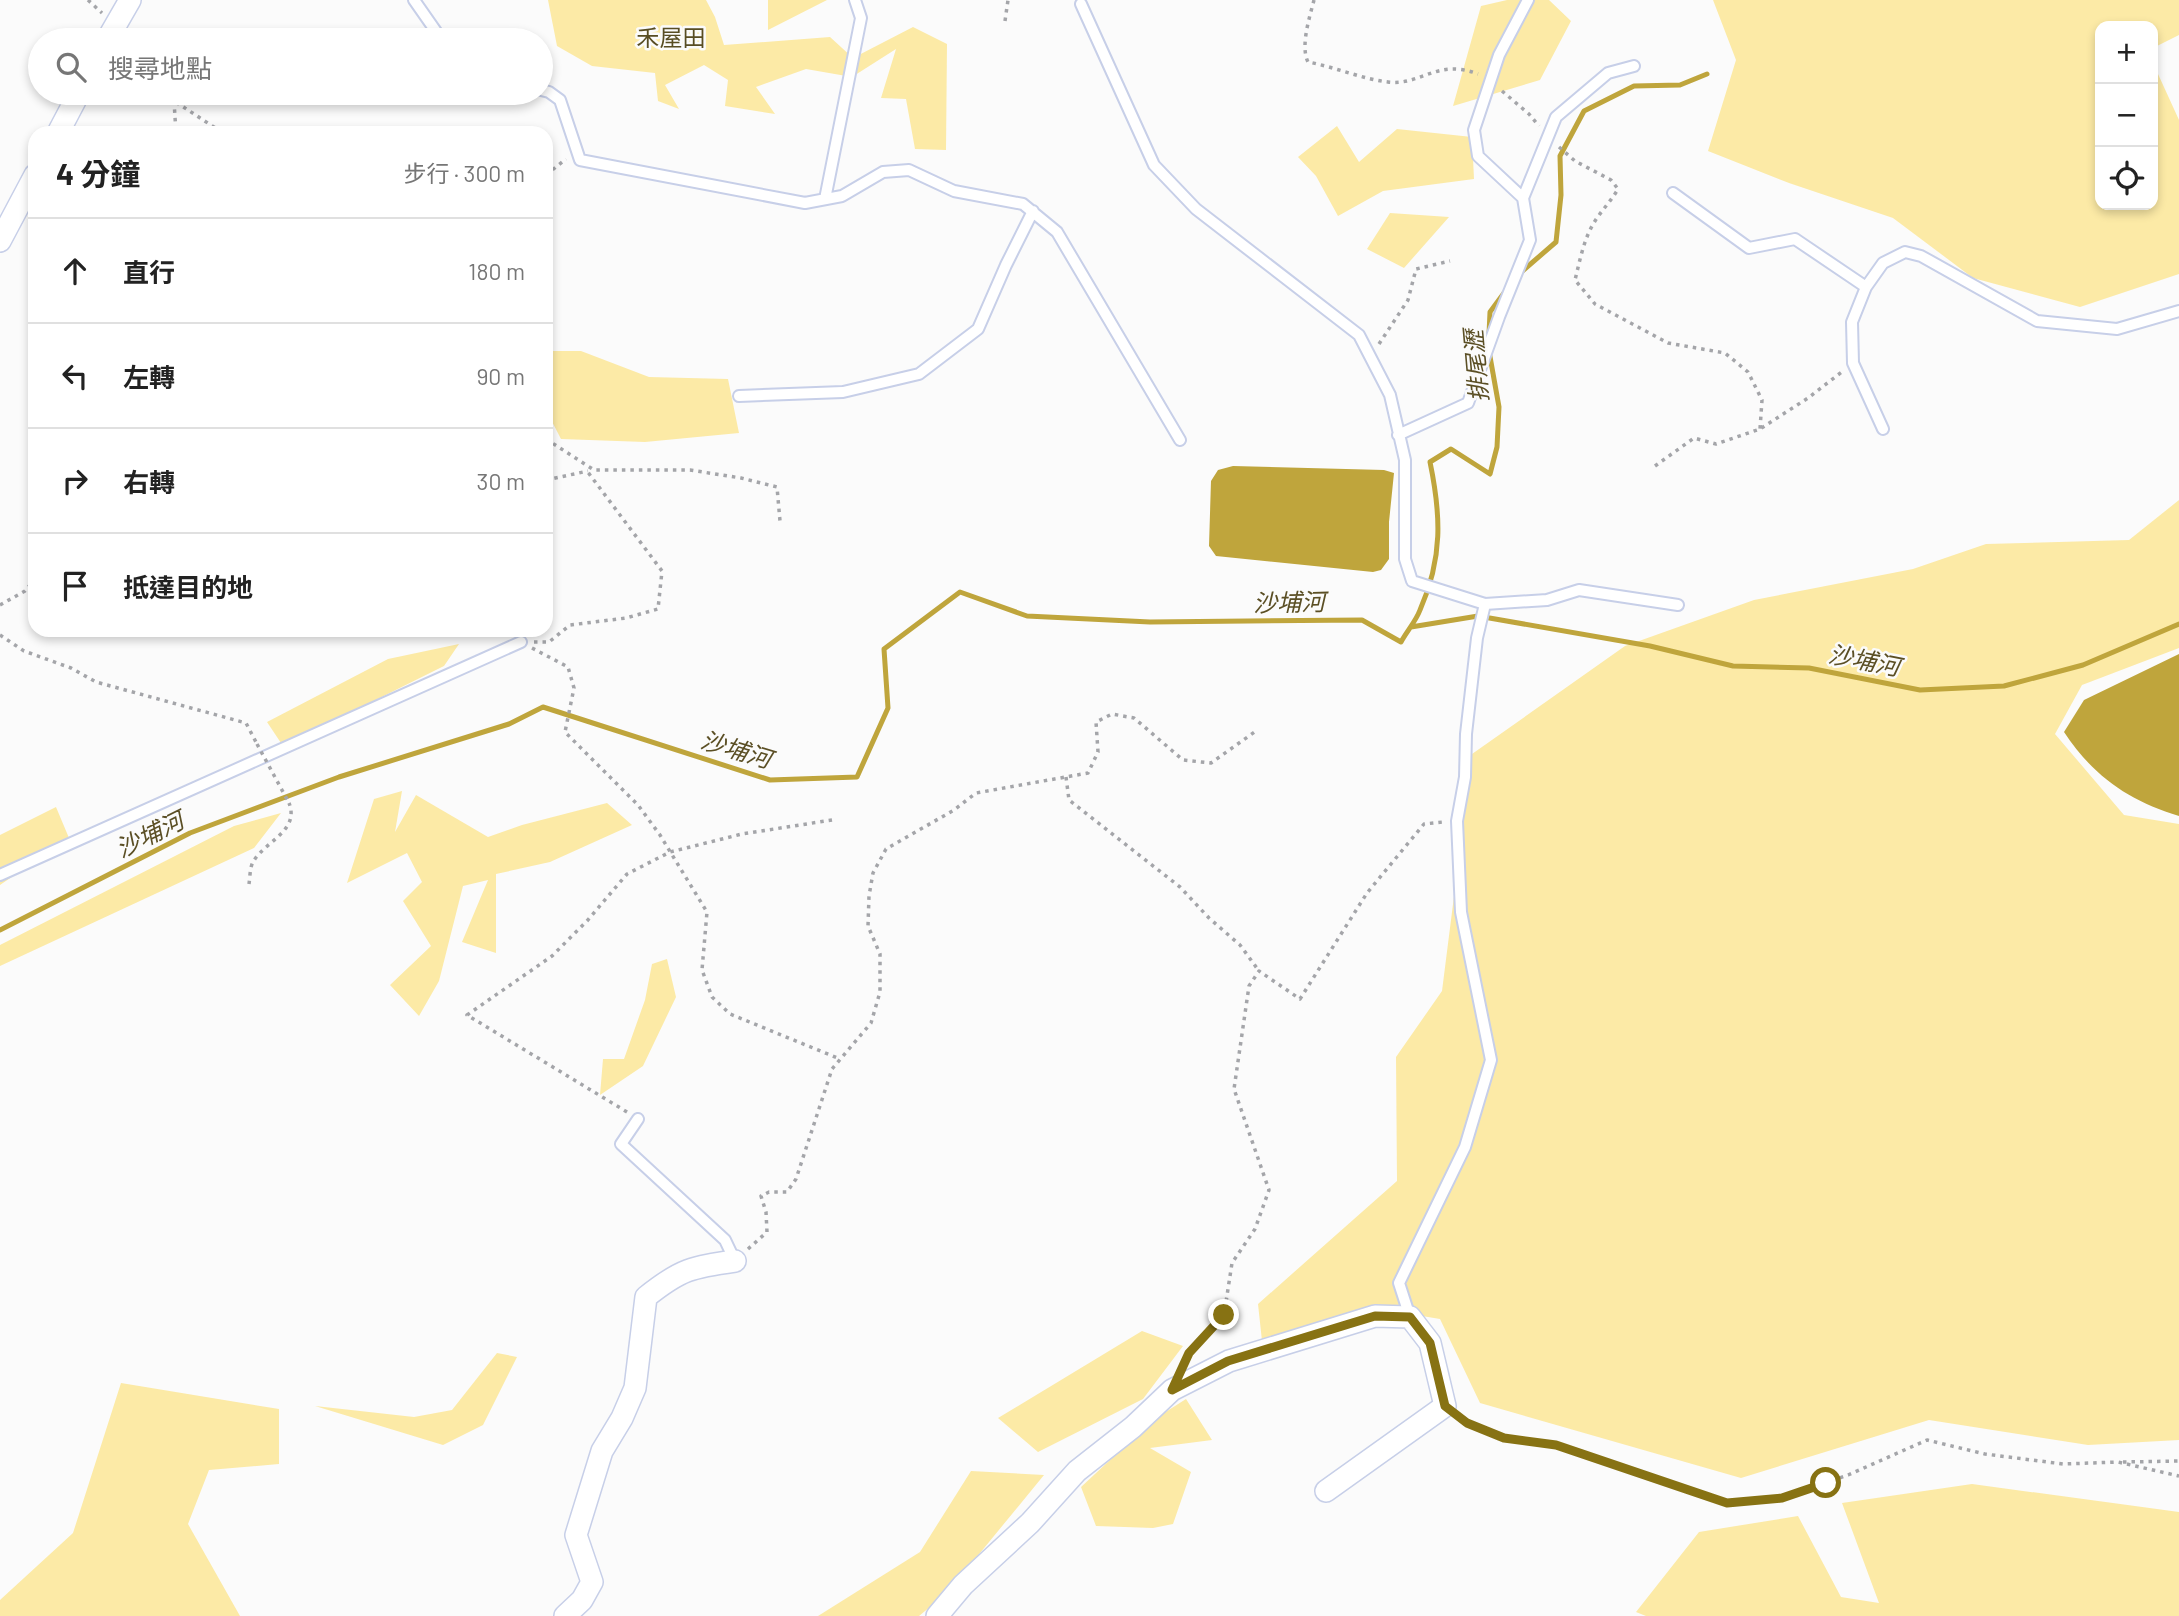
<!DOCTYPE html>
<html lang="zh-TW">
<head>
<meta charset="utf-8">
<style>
	:root { --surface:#fff; --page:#f2f2f2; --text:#222; --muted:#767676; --line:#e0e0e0 }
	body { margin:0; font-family:Barlow,"Noto Sans TC",sans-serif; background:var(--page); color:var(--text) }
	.controls { position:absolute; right:21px; top:21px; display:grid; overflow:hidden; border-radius:14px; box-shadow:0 4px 10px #0003 }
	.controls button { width:63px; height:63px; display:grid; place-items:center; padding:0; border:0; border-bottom:2px solid var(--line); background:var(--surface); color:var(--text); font:35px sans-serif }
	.stop { position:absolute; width:21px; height:21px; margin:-16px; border:5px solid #877213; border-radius:50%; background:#fff }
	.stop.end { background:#877213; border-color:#fff; box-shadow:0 2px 7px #0008 }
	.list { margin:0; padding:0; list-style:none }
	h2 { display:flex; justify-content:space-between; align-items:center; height:91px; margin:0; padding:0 28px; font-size:30px }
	h2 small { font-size:23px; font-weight:400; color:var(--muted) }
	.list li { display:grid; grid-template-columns:46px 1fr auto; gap:21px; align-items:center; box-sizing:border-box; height:105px; padding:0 28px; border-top:2px solid var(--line) }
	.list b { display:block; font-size:26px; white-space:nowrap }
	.list em { font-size:23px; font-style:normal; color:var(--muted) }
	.icon { flex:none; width:38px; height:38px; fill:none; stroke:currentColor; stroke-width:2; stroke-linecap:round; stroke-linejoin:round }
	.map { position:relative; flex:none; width:2179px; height:1616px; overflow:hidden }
	.search { position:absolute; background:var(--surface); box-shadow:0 4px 10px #0003; left:28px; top:28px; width:525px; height:77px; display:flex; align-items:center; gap:18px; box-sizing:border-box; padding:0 24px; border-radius:38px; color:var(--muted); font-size:26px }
	.panel { position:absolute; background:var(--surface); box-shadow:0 4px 10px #0003; left:28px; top:126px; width:525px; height:511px; border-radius:21px }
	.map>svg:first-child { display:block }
	.green { fill:#fceaa6 }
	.water { fill:#bfa53c }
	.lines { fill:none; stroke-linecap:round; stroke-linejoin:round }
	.stream { stroke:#bfa53c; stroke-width:5 }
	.lane-casing { stroke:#c7cfe8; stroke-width:14 }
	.street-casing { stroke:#c7cfe8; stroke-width:24 }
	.path { stroke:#a4a5a9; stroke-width:3.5; stroke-dasharray:3.5 5; stroke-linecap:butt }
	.lane { stroke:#fff; stroke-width:10 }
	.street { stroke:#fff; stroke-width:21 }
	.path-bridge { stroke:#a4a5a9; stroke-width:3.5; stroke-dasharray:3.5 5; stroke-linecap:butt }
	.route { stroke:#877213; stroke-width:9 }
	.labels { text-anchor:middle; stroke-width:5; stroke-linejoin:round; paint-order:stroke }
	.park-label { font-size:23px; fill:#584d23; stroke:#fbfbfb }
	.water-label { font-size:24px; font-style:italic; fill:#5b4f25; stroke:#fbfbfb }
</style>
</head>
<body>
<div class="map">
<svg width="2179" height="1616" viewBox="0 0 2179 1616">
	<rect width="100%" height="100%" fill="#fbfbfb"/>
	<path class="green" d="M548,0H706L715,17L724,45L830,37L853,58L913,27L947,44L946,150L915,149L906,99L881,98L896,49L852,77L806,69L756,87L775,114L725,106L728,80L704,65L665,85L679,109L658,101L655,73L592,66L557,46Z
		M768,0H827L768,30Z
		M1507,0H1549L1571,21L1540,80L1453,106L1481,6Z
		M1713,0H2179V35L2153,48V26H2100V205H2153V63L2179,120V274L2080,307L1973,278L1893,218L1789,183L1708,151L1736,60Z
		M1337,126L1359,162L1397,129L1472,137L1474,179L1383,191L1338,216L1316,176L1298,157Z
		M1390,213L1449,217L1404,268L1367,249Z
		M546,351H581L649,377L728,379L739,433L645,442L561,439L546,410Z
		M2179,500V648L2082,685L2055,734L2124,815L2179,824V1440L2088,1445L1929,1420L1741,1478L1480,1403L1440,1319L1368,1307L1262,1341L1258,1304L1397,1181L1396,1057L1442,991L1472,754L1625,646L1754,600L1913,569L1986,544L2129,540Z
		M459,644L444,666L283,746L267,722L388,659Z
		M402,791L395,832L416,795L488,837L522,825L607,803L632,825L550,862L496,874V953L462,942L488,880L463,886L439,981L419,1016L390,985L431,946L403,901L422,882L407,853L347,883L374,799Z
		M56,807L69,838L0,885V835Z
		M281,813L254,848L0,966V945L234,826Z
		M667,959L676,997L643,1066L600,1095L603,1059H624L645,1000L652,964Z
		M1142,1331L1183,1346L1143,1399L1038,1452L998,1418Z
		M497,1353L517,1357L483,1425L443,1445L315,1406L414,1417L452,1410Z
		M121,1383L279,1409V1464L209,1470L188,1524L240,1616H0V1600L73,1533Z
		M1186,1399L1212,1440L1150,1448L1191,1472L1173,1524L1153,1528L1096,1526L1081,1487L1153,1420Z
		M971,1471L1044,1475L948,1592L919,1616H818L920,1552Z
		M1972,1484L2179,1512V1616H1646L1636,1612L1699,1532L1798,1516L1841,1597L1879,1603L1842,1503Z"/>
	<path class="water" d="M1233,466L1384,470L1394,473L1389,522V559L1381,570L1373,572L1216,556L1209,546L1211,481L1218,470Z
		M2179,654V816C2129,801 2093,776 2064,732L2084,700Z"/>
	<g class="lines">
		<path class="stream" d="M1519,274L1556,242L1561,195L1560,156L1584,111L1634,86L1680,85L1707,74
			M1489,334L1490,312L1504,293
			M1411,627L1478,616L1650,646L1733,666L1809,668L1920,690L2004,686L2083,665L2179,624
			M0,930L190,833L339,777L509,724L543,707L770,780L857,777L888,708L884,649L960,592L1027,616L1150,622L1362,620L1401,642C1407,631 1416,621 1420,610C1443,558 1441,515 1430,462L1451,449L1490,474L1497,447L1499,407L1489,351"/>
		<g class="lane-casing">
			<path id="lane" d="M414,0L442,40
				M1081,4L1154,165L1196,209L1359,335L1390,395L1405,460V559L1412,581L1485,604L1547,600L1579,590L1678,605
				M541,90L549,92L560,100L580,160L805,203L842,196L883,172L909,170L954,191L1023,204L1057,232L1180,440
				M1673,193L1749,248L1795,239L1866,287
				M1523,198L1556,117L1608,73L1634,66
				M825,199L861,18L855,0
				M739,396L843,392L919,374L978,329L1006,265L1033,211
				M1883,429L1853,363L1852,322L1866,287L1883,263L1905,252L1921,256L2037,321L2117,329L2179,311
				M1398,435L1468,403L1499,317L1530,240L1523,198L1478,156L1474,130L1499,55L1528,0
				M0,875L521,642
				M638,1119L621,1144L725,1240L735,1261
				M1410,1317L1399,1283L1465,1147L1491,1060L1461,912L1457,821L1465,777L1466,734L1477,638L1485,604"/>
		</g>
		<g class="street-casing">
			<path id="street" d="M107,40L130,0
				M58,133L79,93
				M0,241L35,175
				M565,1616L582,1600L592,1582L576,1535L602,1451L622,1418L635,1388L646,1297C681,1269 692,1267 735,1261
				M937,1616L963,1585L1030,1523L1077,1471L1133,1427L1172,1390L1229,1361L1375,1316L1410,1317L1430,1343L1445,1406L1326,1491"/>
		</g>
		<path class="path" d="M88,0L102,13
			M1314,0C1310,16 1300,46 1308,62C1335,67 1362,79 1388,82C1421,86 1437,58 1478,74
			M1005,21L1008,0
			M1502,91L1529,114L1539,126
			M162,93L223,133
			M174,101L176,133
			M1559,147L1575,161L1611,180L1618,189C1611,201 1602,210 1595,221C1584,238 1580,260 1575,280L1595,304L1668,343L1725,353L1748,372L1762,400L1760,429
			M546,175L566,159
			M1379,344L1408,300L1416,269L1450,261
			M546,439L594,470H690L741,478L777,487L780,521
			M1655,466L1694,438L1716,444L1760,429L1808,398L1843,371
			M546,480L588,471
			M0,605L25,591L35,579
			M0,635L24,651L71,668L96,682L246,723L257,744
			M534,642H549L570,625L626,618L658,609L662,571L587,471
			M532,648L568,667L574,688L565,732L638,805L660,835L707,912L702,970L712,997L730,1014L840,1059
			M1066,777L1069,800L1180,887L1209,918L1240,945L1259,971
			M249,884C250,877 250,867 253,862C265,841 300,831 289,803
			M627,1112L467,1015L552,956L587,921L627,874L670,852L742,834L832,820
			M748,1249L767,1232L766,1212L761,1196L769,1192H787L796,1179L832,1069L871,1023L880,992V954L868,926L869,896L873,873L886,849L954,810L976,793L1088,773L1098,752L1096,722L1112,714L1134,718L1183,760L1211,763L1256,731
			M1185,1363L1189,1353L1224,1315L1232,1263L1255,1229L1269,1190L1234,1089L1249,986L1259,971L1300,999L1367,893L1424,824L1443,822
			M1459,1417L1467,1423L1504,1438L1556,1445L1727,1503L1782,1498L1848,1475L1927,1440L1985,1454L2063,1464L2118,1462L2179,1476
			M2123,1462L2179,1461"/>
		<use href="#lane" class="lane"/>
		<use href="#street" class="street"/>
		<path class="path-bridge" d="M257,744L289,803"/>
	</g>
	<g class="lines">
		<path class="route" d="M1224,1315L1189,1353L1172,1390L1228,1361L1375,1316L1410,1317L1430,1343L1445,1406L1467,1423L1504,1438L1556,1445L1727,1503L1782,1498L1826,1483"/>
	</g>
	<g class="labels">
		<g class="park-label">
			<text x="671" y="46">禾屋田</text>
		</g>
		<g class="water-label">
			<text transform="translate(1477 366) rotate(-95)" y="8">排尾瀝</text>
			<text transform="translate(1289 603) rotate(-1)" y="8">沙埔河</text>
			<text transform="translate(1864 661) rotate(11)" y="8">沙埔河</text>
			<text transform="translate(736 750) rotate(17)" y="8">沙埔河</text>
			<text transform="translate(150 835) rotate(-26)" y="8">沙埔河</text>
		</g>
	</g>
</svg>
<div class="controls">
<button>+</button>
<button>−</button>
<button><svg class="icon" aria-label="locate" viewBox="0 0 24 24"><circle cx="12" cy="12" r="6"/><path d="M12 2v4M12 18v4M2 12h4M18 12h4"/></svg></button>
</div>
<div class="stop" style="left:1826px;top:1483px"></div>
<div class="stop end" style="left:1224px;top:1315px"></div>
<div class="search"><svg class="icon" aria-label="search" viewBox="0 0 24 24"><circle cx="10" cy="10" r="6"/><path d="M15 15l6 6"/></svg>搜尋地點</div>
<section class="panel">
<h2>4 分鐘<small>步行 · 300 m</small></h2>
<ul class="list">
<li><svg class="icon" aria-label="ahead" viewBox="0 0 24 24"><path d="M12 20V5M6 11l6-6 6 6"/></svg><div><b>直行</b></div><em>180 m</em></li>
<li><svg class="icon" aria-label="left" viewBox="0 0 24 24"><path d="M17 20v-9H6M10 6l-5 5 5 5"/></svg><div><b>左轉</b></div><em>90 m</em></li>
<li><svg class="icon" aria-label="right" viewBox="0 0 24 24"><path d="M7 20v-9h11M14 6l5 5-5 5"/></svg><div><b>右轉</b></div><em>30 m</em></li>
<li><svg class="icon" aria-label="arrive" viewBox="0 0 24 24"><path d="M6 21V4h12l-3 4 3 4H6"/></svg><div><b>抵達目的地</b></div></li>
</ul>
</section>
</div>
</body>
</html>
